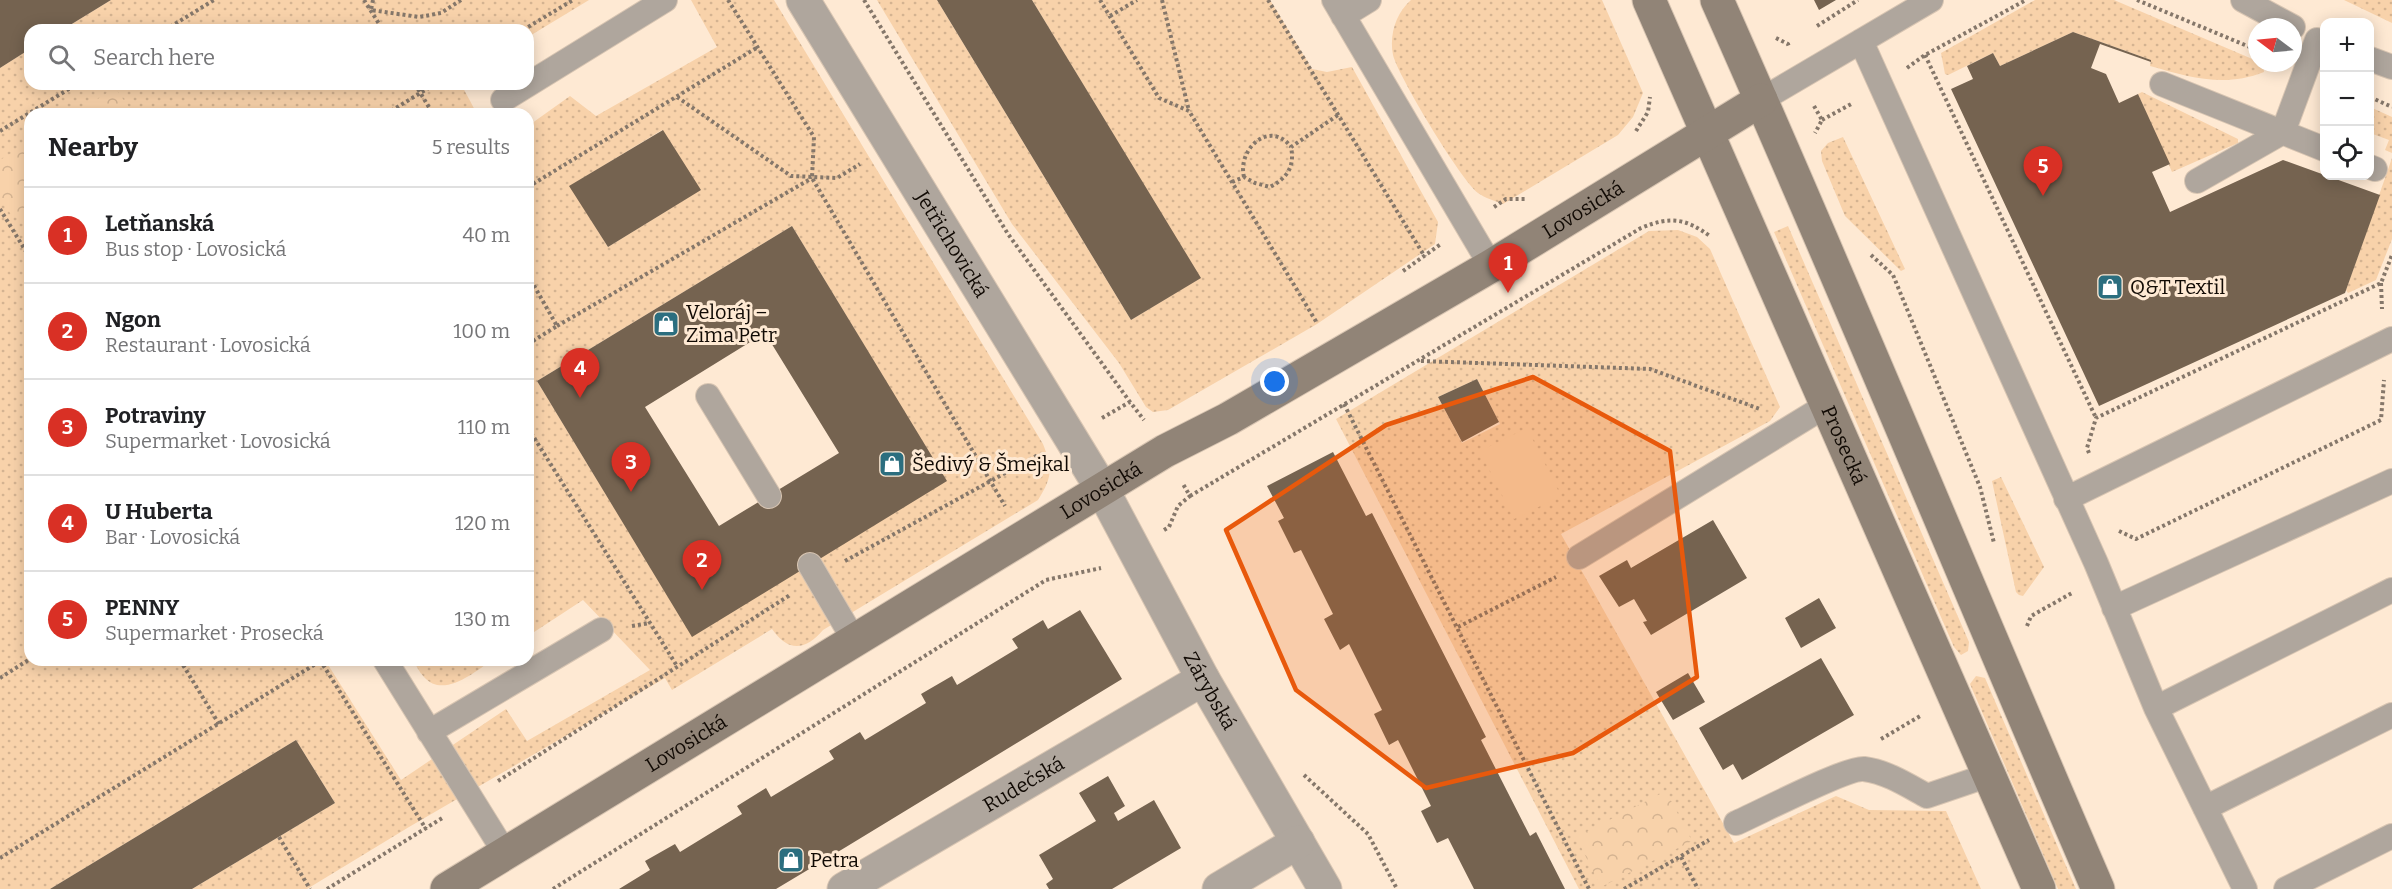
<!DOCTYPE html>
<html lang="en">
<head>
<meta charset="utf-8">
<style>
	:root { --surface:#fff; --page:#f6f6f6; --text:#202124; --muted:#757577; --line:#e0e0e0; --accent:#d93025 }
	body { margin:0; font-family:Bitter,serif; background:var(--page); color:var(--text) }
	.controls { position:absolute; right:18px; top:18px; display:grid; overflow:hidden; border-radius:12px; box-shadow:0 3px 15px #0003 }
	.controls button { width:54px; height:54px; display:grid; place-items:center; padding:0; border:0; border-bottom:2px solid var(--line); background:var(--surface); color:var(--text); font:30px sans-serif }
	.compass { position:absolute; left:2248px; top:18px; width:54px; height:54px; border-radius:50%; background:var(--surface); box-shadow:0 3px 15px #0003; rotate:286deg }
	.you { position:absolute; left:1275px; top:382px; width:21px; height:21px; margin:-15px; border:4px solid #fff; border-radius:50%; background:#1a73e8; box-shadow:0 0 0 9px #1a73e833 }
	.badge { display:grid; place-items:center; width:39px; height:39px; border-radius:50%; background:var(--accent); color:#fff; font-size:20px; font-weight:700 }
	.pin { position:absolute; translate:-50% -50px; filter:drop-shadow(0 2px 3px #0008) }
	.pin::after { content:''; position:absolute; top:32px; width:21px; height:18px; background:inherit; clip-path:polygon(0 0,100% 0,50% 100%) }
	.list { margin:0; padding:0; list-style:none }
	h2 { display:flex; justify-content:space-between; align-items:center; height:78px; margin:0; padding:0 24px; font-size:26px }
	h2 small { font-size:20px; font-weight:400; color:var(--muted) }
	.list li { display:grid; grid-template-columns:39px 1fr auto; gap:18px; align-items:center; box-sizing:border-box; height:96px; padding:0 24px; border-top:2px solid var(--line) }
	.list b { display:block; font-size:22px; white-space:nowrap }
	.list p { margin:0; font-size:20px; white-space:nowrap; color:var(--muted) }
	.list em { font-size:20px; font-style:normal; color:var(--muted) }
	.icon { flex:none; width:33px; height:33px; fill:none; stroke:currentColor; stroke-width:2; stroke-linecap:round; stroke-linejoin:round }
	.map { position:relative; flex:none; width:2392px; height:889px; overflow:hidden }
	.search { position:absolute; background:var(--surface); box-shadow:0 3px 15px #0003; left:24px; top:24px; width:510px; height:66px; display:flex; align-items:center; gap:15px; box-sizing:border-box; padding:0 21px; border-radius:18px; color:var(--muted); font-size:22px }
	.panel { position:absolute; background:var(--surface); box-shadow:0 3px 15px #0003; left:24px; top:108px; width:510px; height:558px; border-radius:18px }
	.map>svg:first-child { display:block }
	.grass { fill:url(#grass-dots); fill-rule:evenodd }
	.park { fill:url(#park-crowns) }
	.garden { fill:#f8d2aa }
	.building { fill:#756350; fill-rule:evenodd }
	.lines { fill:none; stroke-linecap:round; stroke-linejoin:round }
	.lane-casing { stroke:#d8c5b2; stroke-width:26 }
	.street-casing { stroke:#d8c5b2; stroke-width:35 }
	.secondary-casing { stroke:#d8c5b2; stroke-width:35 }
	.path { stroke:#85776a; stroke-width:4; stroke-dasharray:3 3; stroke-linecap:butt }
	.lane { stroke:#afa69d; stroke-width:24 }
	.street { stroke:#afa69d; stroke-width:33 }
	.secondary { stroke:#918477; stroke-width:33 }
	.marked { fill:#e8590c; fill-opacity:0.2; stroke:#e8590c; stroke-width:4.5; stroke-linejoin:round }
	.labels { text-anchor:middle; stroke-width:6; stroke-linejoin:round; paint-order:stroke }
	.street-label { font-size:20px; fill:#110a04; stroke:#fee9d3 }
	.poi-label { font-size:20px; fill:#110a04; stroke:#fee9d3; text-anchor:start }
</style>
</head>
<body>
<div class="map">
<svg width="2392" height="889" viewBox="0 0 2392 889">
	<defs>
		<pattern id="grass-dots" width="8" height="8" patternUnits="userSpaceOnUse" patternTransform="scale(1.5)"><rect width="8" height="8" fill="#f8d2aa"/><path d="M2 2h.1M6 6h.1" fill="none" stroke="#d4b391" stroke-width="1.8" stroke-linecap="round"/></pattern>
		<pattern id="park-crowns" width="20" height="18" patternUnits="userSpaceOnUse" patternTransform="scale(1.5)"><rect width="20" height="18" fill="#f8d2aa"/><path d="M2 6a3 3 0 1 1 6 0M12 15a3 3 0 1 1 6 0" fill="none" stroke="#d4b391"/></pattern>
	</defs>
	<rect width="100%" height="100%" fill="#fee9d3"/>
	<path class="grass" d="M111,0H589L528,37V30H62Z
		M691,0H774L1043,444C1053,469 1052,478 1038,500L823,630C805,651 788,652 772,629L672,690L665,678L409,827L307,889H192L335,803L296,740L50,889H0V68L30,49V84H461L477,114H30V660H325L401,780L506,709L527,741L650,670L583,600L528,636V126L570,96L596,116L717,47ZM662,130L700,190L608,247L570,186ZM792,226L946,481L692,636L537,381Z
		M877,0H937L1131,320L1200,278L1032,0H1270L1312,69L1327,72L1352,67L1438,222L1435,244L1317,324L1168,410L1153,412L1146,407L1119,363L1012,224Z
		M1411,0H1602L1643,93L1633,117L1618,135L1503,204C1495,201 1485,198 1478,193C1461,180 1398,76 1393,55C1389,35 1396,13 1411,0Z
		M2035,0H2114L2257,61V63L2263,64L2264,72C2224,88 2189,77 2150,66L2151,60L2073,32L2000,66L1993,53L1948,75L1945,74L1941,53Z
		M2344,0H2392V23Z
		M2142,92L2238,139V143L2172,172L2138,94Z
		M2370,107L2392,117V153L2385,150L2389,140L2370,133Z
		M1843,137L1905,269L1901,271L1845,216L1822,161L1821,151L1828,143Z
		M2392,158V239L2376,280L2348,293L2346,290Z
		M1788,226L1969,642L1968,651L1961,655L1954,647L1774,232Z
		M1678,230L1697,237L1710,249L1780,407L1770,421L1561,534L1734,843L1836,796L1869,810L1946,811L1981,889H1579L1336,419L1649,231ZM1477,379L1500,424L1462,443L1438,397Z
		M2001,477L2044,567L2023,596L2019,595L2016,592L1992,481Z
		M413,660H492C475,672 443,699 424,677C419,672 416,665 413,660Z
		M1976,676L1985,678L2076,889H2058L1970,684Z"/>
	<path class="park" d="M115,88L134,114H74Z
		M30,142V220L12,216L0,198V160Z
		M1666,791L1692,841L1601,887L1576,837Z"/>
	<path class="garden" d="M1527,428L1561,496L1514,519L1480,451Z"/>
	<path class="building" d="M0,0H111L62,30H30V49L0,68Z
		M937,0H1032L1201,278L1131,320Z
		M1814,0H1836L1819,10Z
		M2073,32L2151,60V62L2100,44L2091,68L2106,74L2119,103L2138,94L2170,164L2152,172L2170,212L2283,160L2380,195L2345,293L2099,406L1951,89L1973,79L1967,66L1993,53L2000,66Z
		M663,130L701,190L608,247L569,186Z
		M792,226L947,481L692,637L537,381ZM765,333L839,453L719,526L645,407Z
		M1477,379L1499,422L1462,442L1438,397Z
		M1333,452L1366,516L1372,513L1486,737L1481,740L1530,836L1536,832L1565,889H1474L1448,838L1437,843L1421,811L1431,806L1398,740L1389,745L1374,714L1382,710L1349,644L1340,650L1324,619L1333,614L1301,550L1294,553L1278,521L1284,518L1267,486Z
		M1713,520L1747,578L1651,635L1643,622L1647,621L1634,599L1619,607L1599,576L1627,560L1631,568Z
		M1819,598L1836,628L1801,648L1785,618Z
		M1080,610L1122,679L846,847L776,889H619L650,870L645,861L675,844L680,852L742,814L737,806L766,788L771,797L834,759L829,751L860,732L865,740L926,703L921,694L952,676L957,685L1018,648L1012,639L1043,620L1048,629Z
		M1821,658L1854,715L1742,780L1733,764L1723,770L1699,728Z
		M1688,673L1705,702L1673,720L1656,692Z
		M296,740L335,803L192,889H50Z
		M1108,776L1125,806L1114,813L1118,821L1154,800L1181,848L1112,889H1049L1046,884L1053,879L1039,855L1096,821L1079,793Z"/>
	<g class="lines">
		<g class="lane-casing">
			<path id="lane" d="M1334,0L1491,266
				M2243,0L2293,27
				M1343,16L1369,0
				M1861,41L2096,563L2156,708L2245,889
				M2370,59L2392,67
				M2162,84L2324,149
				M503,100L665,0
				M1761,100L1931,0
				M2370,167L2375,169
				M2197,181L2283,132L2317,40
				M708,396L769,496
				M2066,499L2392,339
				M1579,557L1827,405
				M810,565L854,640
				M2114,608L2392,481
				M385,660L505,853
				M2156,708L2392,590
				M429,732L601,630
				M2205,808L2392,715
				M1736,823C1757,814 1847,767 1864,769C1887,772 1907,785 1927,796L1989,775
				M2286,889L2392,836"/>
		</g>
		<g class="street-casing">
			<g id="street">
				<path id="s1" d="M803,0L1102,489L1203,679L1325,889"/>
				<path id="s2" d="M844,889L1203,679"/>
				<path d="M1219,889L1298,842"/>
			</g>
		</g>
		<g class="secondary-casing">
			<g id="secondary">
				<path id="s3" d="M1649,0L2039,889"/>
				<path d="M1717,0C1848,294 1970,593 2098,889"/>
				<path id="s4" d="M447,889L1165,451L1228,419L1491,266L1761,100"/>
			</g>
		</g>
		<path class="path" d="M364,0L383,30
			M373,0L371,10L419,17L441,13L461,0
			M728,0L814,137L812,178L1005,506
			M864,0L1008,234L1130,402
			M1100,0L1159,98L1189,111L1317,323
			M1162,0L1189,111
			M1268,0L1425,257
			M2137,0L2257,50
			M1110,16L1137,0
			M1817,26L1858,0
			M165,30L214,0
			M523,30L573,0
			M1776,38L1788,44L1789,47
			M1925,55L2096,418
			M1907,68L1925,55L2026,0
			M415,84L433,114
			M677,97L791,176L837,178L860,164
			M2370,97L2392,107
			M1814,106L1822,120L1815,133
			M386,114L435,84
			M1822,120L1853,103
			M0,131L77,84
			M1636,131L1648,112L1650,97
			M1244,177C1237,149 1270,119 1291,147
			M1232,182L1244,177L1255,183L1270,187C1287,178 1295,167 1291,147L1338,115
			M528,187L758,47
			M1494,207L1506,199H1526
			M0,209L30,258
			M1871,255L1893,275L1980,487L1994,543
			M1403,271L1441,244
			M528,275L557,326L528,344
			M2381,283L2382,309
			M557,326L812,178
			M1421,361L1650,369L1760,409
			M1344,404L1589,889
			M1102,418L1130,402L1144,420
			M528,428L677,666
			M2089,453L2087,448L2096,418L2381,283L2392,255
			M1190,496L1641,228C1670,216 1686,218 1711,237
			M1164,530L1169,527L1178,506L1190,496L1183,484
			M2119,531L2136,539L2381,420L2384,380
			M845,561L1038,455
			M632,626L650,623
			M2027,626L2031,616L2072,593
			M1458,627L1556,577
			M180,660L219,724
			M320,660L426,829
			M0,678L30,659
			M1881,739L1922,715
			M1304,775L1368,834L1397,889
			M498,781L790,595
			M279,837L310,889
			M1681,857L1698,889
			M0,858L322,660
			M327,889L444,817
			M553,889L1046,580L1101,568
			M1624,889L1709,840"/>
		<use href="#lane" class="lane"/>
		<use href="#street" class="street"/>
		<use href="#secondary" class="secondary"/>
	</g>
	<path class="marked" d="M1533,377L1670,451L1697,677L1573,753L1426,788L1296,690L1226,530L1386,425Z"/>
	<defs>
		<g id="shop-square" transform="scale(1.35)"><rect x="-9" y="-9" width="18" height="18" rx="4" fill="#2b6e7f" stroke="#fee9d3"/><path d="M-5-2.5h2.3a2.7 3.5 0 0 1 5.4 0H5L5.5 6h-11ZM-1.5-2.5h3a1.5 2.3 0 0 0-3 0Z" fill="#fff"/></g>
	</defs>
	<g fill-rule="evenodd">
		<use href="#shop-square" x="2110" y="287"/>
		<use href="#shop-square" x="666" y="324"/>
		<use href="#shop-square" x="892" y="464"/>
		<use href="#shop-square" x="791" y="860"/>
	</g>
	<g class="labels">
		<g class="street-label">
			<text dy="7" stroke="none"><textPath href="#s4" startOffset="1324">Lovosická</textPath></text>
			<text dy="7" stroke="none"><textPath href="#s1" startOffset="286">Jetřichovická</textPath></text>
			<text dy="7" stroke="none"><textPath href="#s3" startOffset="486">Prosecká</textPath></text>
			<text dy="7" stroke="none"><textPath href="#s4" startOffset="766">Lovosická</textPath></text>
			<text dy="7" stroke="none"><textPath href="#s1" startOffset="802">Zárybská</textPath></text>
			<text dy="7" stroke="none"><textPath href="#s4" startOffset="280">Lovosická</textPath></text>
			<text dy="7" stroke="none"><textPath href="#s2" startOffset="208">Rudečská</textPath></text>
		</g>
		<g class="poi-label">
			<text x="2130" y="294">Q&amp;T Textil</text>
			<text x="686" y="319">Veloráj –<tspan x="686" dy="23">Zima Petr</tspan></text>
			<text x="912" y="471">Šedivý &amp; Šmejkal</text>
			<text x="810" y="867">Petra</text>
		</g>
	</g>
</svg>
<div class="controls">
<button>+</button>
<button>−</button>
<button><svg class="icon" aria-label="locate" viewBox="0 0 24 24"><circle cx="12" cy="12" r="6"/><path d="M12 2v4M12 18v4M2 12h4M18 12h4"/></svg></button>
</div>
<svg class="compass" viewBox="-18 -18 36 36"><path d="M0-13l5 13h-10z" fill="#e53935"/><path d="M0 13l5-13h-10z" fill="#757577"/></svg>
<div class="you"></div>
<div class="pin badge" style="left:1508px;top:293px">1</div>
<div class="pin badge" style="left:702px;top:590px">2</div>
<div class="pin badge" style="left:631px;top:492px">3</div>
<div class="pin badge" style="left:580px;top:398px">4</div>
<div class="pin badge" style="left:2043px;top:196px">5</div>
<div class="search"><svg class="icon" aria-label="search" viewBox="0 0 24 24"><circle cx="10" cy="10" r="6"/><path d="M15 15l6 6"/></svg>Search here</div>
<section class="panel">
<h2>Nearby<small>5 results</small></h2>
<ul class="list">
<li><span class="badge">1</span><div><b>Letňanská</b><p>Bus stop · Lovosická</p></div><em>40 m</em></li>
<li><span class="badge">2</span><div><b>Ngon</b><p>Restaurant · Lovosická</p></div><em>100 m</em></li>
<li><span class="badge">3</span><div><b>Potraviny</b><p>Supermarket · Lovosická</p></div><em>110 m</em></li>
<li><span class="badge">4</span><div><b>U Huberta</b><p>Bar · Lovosická</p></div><em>120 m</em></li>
<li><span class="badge">5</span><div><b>PENNY</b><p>Supermarket · Prosecká</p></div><em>130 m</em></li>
</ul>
</section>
</div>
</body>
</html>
